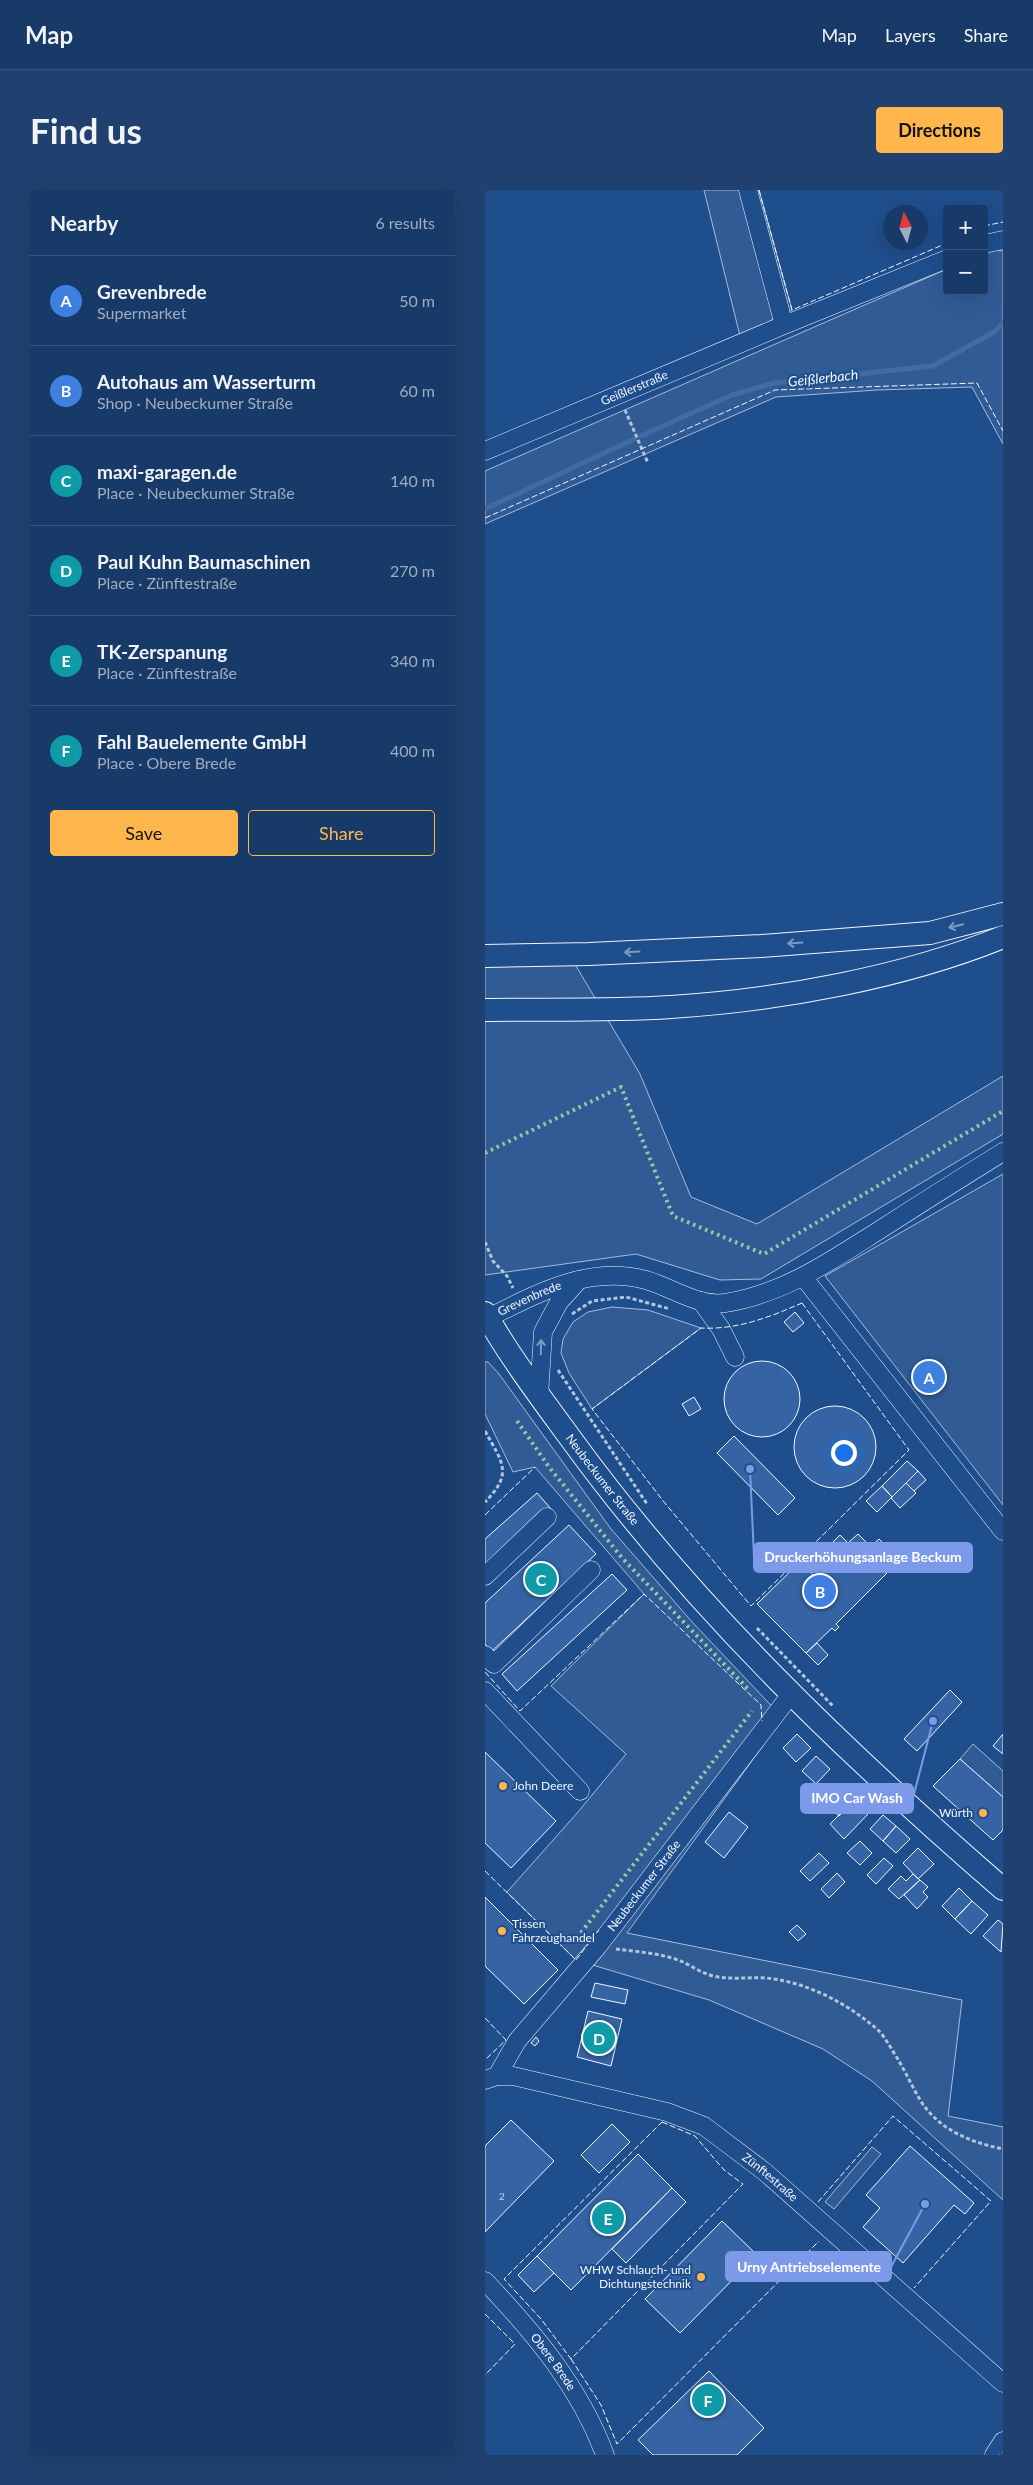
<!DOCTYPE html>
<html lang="en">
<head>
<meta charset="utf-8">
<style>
	:root { --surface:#173a69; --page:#20416f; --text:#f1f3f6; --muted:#9eadc0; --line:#36547d; --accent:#ffb74d }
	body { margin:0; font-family:Lato,sans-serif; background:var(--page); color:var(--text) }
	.controls { position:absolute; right:15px; top:15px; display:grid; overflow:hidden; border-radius:5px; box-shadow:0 5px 20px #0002 }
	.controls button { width:45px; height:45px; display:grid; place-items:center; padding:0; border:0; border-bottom:1px solid var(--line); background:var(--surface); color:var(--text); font:25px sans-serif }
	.compass { position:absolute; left:398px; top:15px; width:45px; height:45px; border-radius:50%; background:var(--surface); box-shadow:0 5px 20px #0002; rotate:354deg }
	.you { position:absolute; left:358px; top:1262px; width:18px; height:18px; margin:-12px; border:4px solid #fff; border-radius:50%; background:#1a73e8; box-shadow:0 0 0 8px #1a73e833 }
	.badge { display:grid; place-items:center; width:32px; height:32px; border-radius:50%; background:var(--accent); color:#fff; font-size:16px; font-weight:700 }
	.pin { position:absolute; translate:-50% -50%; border:2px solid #fff; box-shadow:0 1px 5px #0006 }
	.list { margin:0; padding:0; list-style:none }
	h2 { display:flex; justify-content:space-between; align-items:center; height:65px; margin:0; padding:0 20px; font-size:21px }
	h2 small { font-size:16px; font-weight:400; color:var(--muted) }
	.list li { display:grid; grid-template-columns:32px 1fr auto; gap:15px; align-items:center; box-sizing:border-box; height:90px; padding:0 20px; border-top:1px solid var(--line) }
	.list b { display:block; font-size:19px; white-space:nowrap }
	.list p { margin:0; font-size:16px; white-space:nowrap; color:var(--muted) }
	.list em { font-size:16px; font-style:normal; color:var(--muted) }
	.actions { display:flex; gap:10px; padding:15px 20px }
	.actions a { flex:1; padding:11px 0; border:1px solid var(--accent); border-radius:5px; text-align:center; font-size:18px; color:var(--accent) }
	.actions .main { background:var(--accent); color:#111 }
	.map { position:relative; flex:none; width:518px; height:2265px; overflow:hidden; border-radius:5px }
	header { display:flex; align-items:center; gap:30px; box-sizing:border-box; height:70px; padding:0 25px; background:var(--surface); border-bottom:1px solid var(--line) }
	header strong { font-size:24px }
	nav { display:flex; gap:28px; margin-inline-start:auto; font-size:18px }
	.intro { display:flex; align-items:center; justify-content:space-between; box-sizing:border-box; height:120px; padding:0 30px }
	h1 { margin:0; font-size:35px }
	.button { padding:12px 22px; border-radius:5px; background:var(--accent); color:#111; font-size:18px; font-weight:700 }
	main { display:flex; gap:30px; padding:0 30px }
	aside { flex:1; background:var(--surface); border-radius:5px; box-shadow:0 5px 20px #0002 }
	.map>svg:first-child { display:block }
	.built { fill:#305b95; stroke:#a8bbd7 }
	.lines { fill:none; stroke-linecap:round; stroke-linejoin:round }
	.stream { stroke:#446ba0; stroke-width:5 }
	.building { fill:#3563a3; stroke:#f2f6ff }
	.minor-casing { stroke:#f2f6ff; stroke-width:19 }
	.major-casing { stroke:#f2f6ff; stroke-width:24 }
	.path { stroke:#b3c4dc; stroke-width:3; stroke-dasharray:4 2.5; stroke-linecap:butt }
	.minor { stroke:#1f4e8c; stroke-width:18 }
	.major { stroke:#1f4e8c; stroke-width:22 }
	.hedge { stroke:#97c8a6; stroke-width:4; stroke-dasharray:2.5 4; stroke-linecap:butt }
	.fence { stroke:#f2f6ff; stroke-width:1; stroke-dasharray:6 2.5; stroke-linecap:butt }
	.oneway { stroke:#7e9ac0 }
	.poi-dot { fill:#ffb74d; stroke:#1f4e8c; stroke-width:2 }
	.labels { text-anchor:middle; stroke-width:4; stroke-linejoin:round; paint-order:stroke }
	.number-label { font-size:10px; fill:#c3d1e8 }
	.street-label { font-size:12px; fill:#f2f6ff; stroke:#1f4e8c }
	.poi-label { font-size:12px; fill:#f2f6ff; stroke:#1f4e8c; text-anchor:start }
	.water-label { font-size:14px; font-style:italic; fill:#f2f6ff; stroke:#1f4e8c }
	.leader { fill:none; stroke:#7d9aea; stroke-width:2 }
	.callout-dot { fill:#7d9aea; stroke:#1f4e8c; stroke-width:2 }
	.callout { fill:#7d9aea; stroke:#7d9aea; stroke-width:2 }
	.callout-label { font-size:14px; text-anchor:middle; font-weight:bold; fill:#fff }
</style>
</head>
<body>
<header>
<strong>Map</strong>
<nav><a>Map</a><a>Layers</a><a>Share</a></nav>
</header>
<div class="intro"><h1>Find us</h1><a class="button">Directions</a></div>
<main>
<aside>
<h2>Nearby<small>6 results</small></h2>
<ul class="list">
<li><span class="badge" style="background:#3f7fe0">A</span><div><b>Grevenbrede</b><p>Supermarket</p></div><em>50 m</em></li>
<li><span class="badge" style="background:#3f7fe0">B</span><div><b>Autohaus am Wasserturm</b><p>Shop · Neubeckumer Straße</p></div><em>60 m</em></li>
<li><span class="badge" style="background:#0f9aa8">C</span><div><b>maxi-garagen.de</b><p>Place · Neubeckumer Straße</p></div><em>140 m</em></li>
<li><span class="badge" style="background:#0f9aa8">D</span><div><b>Paul Kuhn Baumaschinen</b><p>Place · Zünftestraße</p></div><em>270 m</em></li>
<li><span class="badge" style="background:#0f9aa8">E</span><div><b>TK-Zerspanung</b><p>Place · Zünftestraße</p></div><em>340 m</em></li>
<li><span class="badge" style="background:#0f9aa8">F</span><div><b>Fahl Bauelemente GmbH</b><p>Place · Obere Brede</p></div><em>400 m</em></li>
</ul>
<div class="actions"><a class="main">Save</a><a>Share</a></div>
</aside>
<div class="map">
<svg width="518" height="2265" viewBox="0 0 518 2265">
	<rect width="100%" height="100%" fill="#1f4e8c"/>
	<path class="built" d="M219,0H274L307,120L255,146Z
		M505,60L518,61V254L487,197L392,200L291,207L0,334V281L462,79V101H499V62Z
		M84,764L155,884L206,1007L272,1034L518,886V944L276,1089L235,1090L151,1064L0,1085V775Z
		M518,984V1315L340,1086Z
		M127,1117L163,1120L216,1138L107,1219L84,1183L76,1163L78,1149L88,1132L103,1122Z
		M0,1172H3L14,1184L126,1339L208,1433L298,1528L142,1743L477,1810L463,1926L518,1937V2010L387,1891L338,1859L224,1810L91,1770L22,1702L93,1622L141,1564L66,1496L159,1404L50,1277L28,1282L0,1224Z
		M488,1554L518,1581V1607L475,1569Z
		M387,1957L396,1964L349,2019L340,2012Z"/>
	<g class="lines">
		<path class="stream" d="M156,246L247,205L289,193L448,176L509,142L518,133
			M0,319L149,249"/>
	</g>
	<path class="building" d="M310,1122L319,1133L308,1142L299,1132Z
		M239 1209a38 38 0 1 1 76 0a38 38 0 1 1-76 0Z
		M209,1207L216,1219L204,1226L197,1214Z
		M309 1257a41 41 0 1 1 82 0a41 41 0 1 1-82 0Z
		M249,1246L310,1308L293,1325L232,1263Z
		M422,1271L433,1281L407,1307L397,1296Z
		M433,1281L441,1290L429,1301L421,1293Z
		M421,1293L431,1303L415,1318L406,1308Z
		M397,1296L407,1307L392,1322L381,1311Z
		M52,1303L67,1320L0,1380V1349Z
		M84,1335L111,1364L7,1461L0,1454V1413Z
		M373,1344L386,1357L376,1366L363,1353Z
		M355,1345L363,1353L350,1366L342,1358Z
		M394,1349L415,1370L351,1434L354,1437L350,1441L347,1438L321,1463L272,1414L315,1372L330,1387L363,1353L376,1366Z
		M127,1384L142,1400L32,1501L17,1484Z
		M332,1453L343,1465L333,1475L321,1463Z
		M465,1500L477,1512L432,1561L419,1549Z
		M312,1544L326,1558L311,1572L298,1558Z
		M518,1544V1564L508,1556Z
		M0,1562L71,1631L26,1678L0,1653Z
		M331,1566L345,1579L331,1594L317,1581Z
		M475,1569L518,1607V1640L508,1650L448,1596Z
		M351,1593L369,1610L354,1626L335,1610Z
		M369,1610L383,1624L359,1649L345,1634Z
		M244,1622L263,1637L239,1668L220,1652Z
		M398,1625L411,1636L398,1651L385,1639Z
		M411,1636L425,1649L411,1663L398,1651Z
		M375,1651L387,1663L375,1675L362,1663Z
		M433,1658L449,1674L433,1689L418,1673Z
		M334,1663L344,1673L325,1691L315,1681Z
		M399,1668L408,1676L391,1694L382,1685Z
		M352,1683L360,1692L344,1708L336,1699Z
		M428,1684L435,1690L414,1709L403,1699L416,1686L421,1691Z
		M435,1690L443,1697L438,1702L443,1707L432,1719L419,1705Z
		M474,1698L487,1711L470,1729L457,1716Z
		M0,1707L73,1780L39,1814L0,1776Z
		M487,1711L503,1725L486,1744L470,1729Z
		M513,1730L518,1734L516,1762L498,1746Z
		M312,1735L321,1744L313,1751L304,1742Z
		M110,1793L143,1800L140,1814L106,1807Z
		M103,1821L137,1829L126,1876L92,1867Z
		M51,1847L54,1851L50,1856L46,1853Z
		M26,1930L69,1971L0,2042V1956Z
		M127,1934L145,1952L114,1983L96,1965Z
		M425,1956L489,2013L480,2024L469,2015L418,2073L378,2037L395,2018L381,2005Z
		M153,1964L187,1998L86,2100L52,2066Z
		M187,1998L201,2012L141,2073L127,2059Z
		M237,2031L272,2065L195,2143L160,2109Z
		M52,2066L69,2083L49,2102L33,2085Z
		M224,2181L279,2238L252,2265H168L153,2250Z"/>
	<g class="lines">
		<g class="minor-casing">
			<g id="minor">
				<path d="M263,0L299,135"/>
				<path d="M499,54L518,50"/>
				<path id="s1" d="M0,261L299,135L462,69"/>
				<path d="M319,1088L518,1341"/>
				<path d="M216,1111L236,1139L250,1167"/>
				<path id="s2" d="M3,1128C53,1103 103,1075 161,1090C186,1097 213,1117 240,1113C298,1104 344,1072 393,1041C435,1014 476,988 518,962"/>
				<path d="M54,1206L58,1142L74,1112L94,1090"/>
				<path d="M0,1386L62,1327"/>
				<path d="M0,1465L9,1474L106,1380"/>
				<path d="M0,1501L95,1601"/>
				<path id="s3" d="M12,1886L32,1851L113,1756L307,1503"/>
				<path id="s4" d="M0,1890L12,1886H28L182,1922L219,1936L280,1982L518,2193"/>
				<path id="s5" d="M0,2091C49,2143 95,2197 120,2265"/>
				<path d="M509,2265L518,2251"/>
			</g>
		</g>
		<g class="major-casing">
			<g id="major">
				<path d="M0,766L104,764L276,756L445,743L518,724"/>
				<path d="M0,820C62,819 124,821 186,817C294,810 417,788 518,747"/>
				<path id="s6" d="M0,1123C25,1167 56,1208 86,1249C209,1418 360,1562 518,1699"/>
			</g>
		</g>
		<path class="path" d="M140,220L163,273
			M0,1052L8,1071L22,1086L28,1098
			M87,1124L107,1111L141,1107L185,1119
			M73,1180L162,1314
			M0,1241C17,1272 29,1283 0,1312
			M272,1438L348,1516
			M131,1759C152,1762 178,1763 198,1772C208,1777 217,1783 228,1786C246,1790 263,1787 281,1788C322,1792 362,1813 393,1840C401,1848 408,1862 414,1871C421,1883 427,1896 434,1908C452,1939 484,1952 518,1959"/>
		<use href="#minor" class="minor"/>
		<use href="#major" class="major"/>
		<path class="hedge" d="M0,963L136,897L188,1026L279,1064L518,921
			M32,1231L64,1277L138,1369L264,1500
			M88,1753L267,1521"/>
		<path class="fence" d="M274,0L307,120L462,53
			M499,36L518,32
			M0,328L290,200L492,193L518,241
			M317,1113L424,1260L266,1416L179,1312L107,1219L216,1138C252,1140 285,1127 317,1113Z
			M0,1325L50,1277
			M0,1482L35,1521L159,1404L276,1515L277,1531
			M0,1681L91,1770L114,1740
			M0,1828L21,1850L0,1870
			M177,1932L210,1946L239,1980L258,1994L86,2169L56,2129L19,2089Z
			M333,2012L408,1926L506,2011L429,2098
			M0,2124L30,2154L0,2185
			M86,2169L116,2215L132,2254L334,2051"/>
	</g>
	<defs><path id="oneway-shaft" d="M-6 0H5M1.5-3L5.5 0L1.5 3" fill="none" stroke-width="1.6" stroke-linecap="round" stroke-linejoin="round" transform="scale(1.25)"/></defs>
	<g class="oneway">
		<use href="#oneway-shaft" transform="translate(471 736) rotate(166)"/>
		<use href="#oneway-shaft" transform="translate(310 753) rotate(176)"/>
		<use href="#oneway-shaft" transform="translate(147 762) rotate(177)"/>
		<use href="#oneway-shaft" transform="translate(56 1157) rotate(-89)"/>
	</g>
	<g class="poi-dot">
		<circle cx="18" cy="1596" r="5"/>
		<circle cx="498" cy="1623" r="5"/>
		<circle cx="17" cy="1741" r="5"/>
		<circle cx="216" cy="2087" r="5"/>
	</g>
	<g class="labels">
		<g class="number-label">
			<text x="17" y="2010">2</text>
		</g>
		<g class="street-label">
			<text dy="4" stroke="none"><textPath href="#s1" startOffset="162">Geißlerstraße</textPath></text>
			<text dy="4" stroke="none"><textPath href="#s2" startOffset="46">Grevenbrede</textPath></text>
			<text dy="4" stroke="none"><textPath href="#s6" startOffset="204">Neubeckumer Straße</textPath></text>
			<text dy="4" stroke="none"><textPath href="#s3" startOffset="241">Neubeckumer Straße</textPath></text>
			<text dy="4" stroke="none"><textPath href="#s4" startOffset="310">Zünftestraße</textPath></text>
			<text dy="4" stroke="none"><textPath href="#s5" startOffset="106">Obere Brede</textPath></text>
		</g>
		<g class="poi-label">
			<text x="28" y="1600">John Deere</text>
			<text x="488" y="1627" text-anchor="end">Würth</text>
			<text x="27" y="1738">Tissen<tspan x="27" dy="14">Fahrzeughandel</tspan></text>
			<text x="206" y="2084" text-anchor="end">WHW Schlauch- und<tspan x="206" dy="14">Dichtungstechnik</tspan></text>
		</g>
		<g class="water-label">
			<text transform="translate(338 188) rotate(-6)" y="5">Geißlerbach</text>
		</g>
	</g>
	<path class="leader" d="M265 1279L269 1367M448 1531L428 1608M440 2014L406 2077"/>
	<g class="callout-dot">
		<circle cx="265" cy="1279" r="5"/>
		<circle cx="448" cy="1531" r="5"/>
		<circle cx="440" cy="2014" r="5"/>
	</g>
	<g class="callout">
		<rect x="269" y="1353" width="218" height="29" rx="5"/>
		<rect x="316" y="1594" width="112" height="29" rx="5"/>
		<rect x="241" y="2062" width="165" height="29" rx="5"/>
	</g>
	<g class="callout-label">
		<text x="378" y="1372">Druckerhöhungsanlage Beckum</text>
		<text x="372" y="1613">IMO Car Wash</text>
		<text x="324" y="2082">Urny Antriebselemente</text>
	</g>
</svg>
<div class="controls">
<button>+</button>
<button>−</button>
</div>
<svg class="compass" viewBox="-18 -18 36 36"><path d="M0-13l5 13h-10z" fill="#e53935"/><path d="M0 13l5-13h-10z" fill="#9eadc0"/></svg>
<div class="you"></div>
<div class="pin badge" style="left:444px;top:1187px;background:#3f7fe0">A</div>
<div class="pin badge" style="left:335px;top:1401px;background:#3f7fe0">B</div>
<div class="pin badge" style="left:56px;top:1389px;background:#0f9aa8">C</div>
<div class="pin badge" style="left:114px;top:1848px;background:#0f9aa8">D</div>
<div class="pin badge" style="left:123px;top:2028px;background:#0f9aa8">E</div>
<div class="pin badge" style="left:223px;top:2210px;background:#0f9aa8">F</div>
</div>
</main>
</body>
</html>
